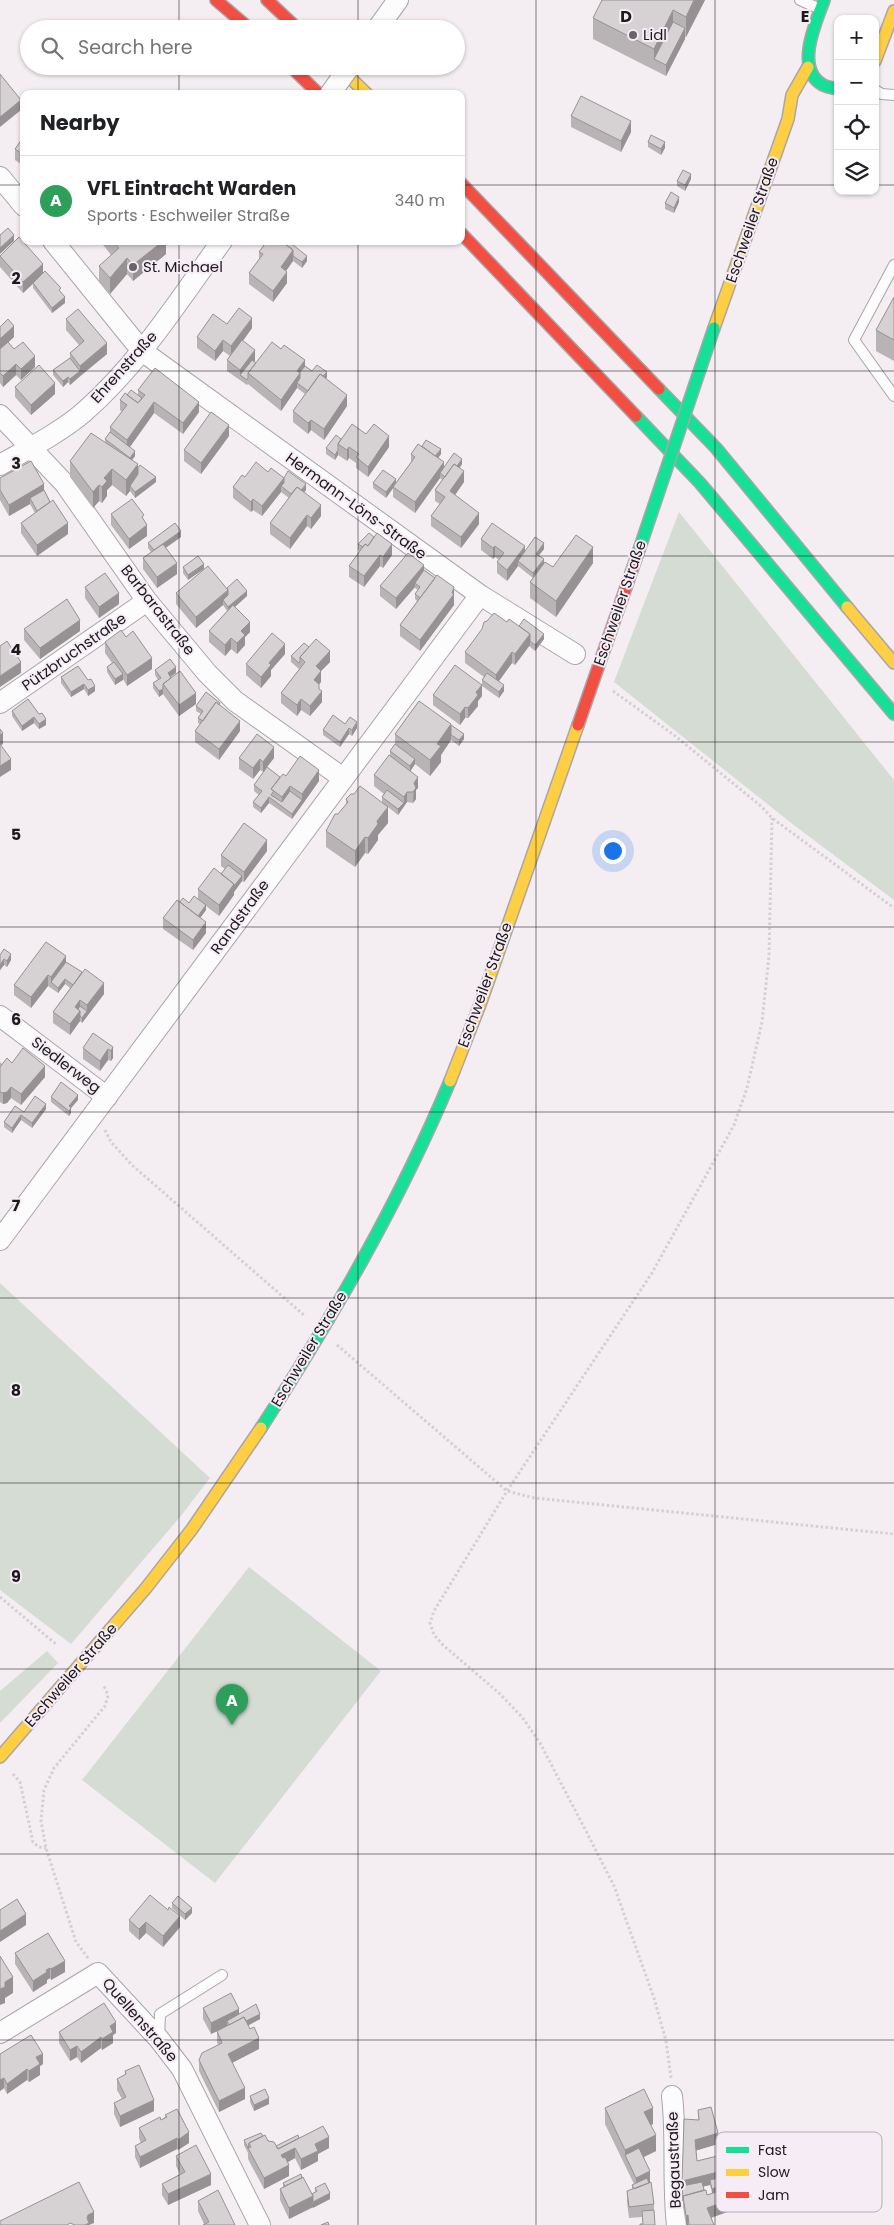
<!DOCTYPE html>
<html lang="en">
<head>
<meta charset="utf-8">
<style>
	:root { --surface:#fff; --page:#f6f6f6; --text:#202124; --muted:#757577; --line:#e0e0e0; --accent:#686467 }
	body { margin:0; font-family:Poppins,sans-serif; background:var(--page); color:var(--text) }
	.controls { position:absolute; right:15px; top:15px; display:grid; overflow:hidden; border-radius:10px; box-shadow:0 1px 4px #0004 }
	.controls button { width:45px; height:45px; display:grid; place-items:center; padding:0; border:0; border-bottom:1px solid var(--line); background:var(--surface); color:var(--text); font:25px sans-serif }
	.you { position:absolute; left:612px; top:850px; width:18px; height:18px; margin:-12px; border:4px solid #fff; border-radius:50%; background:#1a73e8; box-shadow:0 0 0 8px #1a73e833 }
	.badge { display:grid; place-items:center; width:32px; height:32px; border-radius:50%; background:var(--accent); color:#fff; font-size:16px; font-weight:700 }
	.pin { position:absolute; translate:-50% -41px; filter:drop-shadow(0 1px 2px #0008) }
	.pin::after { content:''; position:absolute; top:26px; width:18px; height:15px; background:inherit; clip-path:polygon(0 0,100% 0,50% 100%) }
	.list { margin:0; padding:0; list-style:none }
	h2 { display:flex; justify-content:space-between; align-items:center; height:65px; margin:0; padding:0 20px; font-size:21px }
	h2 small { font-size:16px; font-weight:400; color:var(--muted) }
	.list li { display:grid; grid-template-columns:32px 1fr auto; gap:15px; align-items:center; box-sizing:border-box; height:90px; padding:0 20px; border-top:1px solid var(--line) }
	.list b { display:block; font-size:19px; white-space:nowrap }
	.list p { margin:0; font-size:16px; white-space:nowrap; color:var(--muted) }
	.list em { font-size:16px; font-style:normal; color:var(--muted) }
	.icon { flex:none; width:28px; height:28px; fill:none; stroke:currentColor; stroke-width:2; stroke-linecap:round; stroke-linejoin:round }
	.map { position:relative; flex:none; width:894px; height:2225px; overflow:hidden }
	.search { position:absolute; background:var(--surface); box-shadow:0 1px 4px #0004; left:20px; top:20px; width:445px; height:55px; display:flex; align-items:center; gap:12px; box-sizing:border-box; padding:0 18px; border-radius:28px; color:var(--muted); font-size:19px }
	.panel { position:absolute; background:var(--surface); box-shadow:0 1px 4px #0004; left:20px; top:90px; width:445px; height:155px; border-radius:10px }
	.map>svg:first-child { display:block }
	.green { fill:#d4dcd3 }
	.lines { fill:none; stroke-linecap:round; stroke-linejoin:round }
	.lane-casing { stroke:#a9a5a9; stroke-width:12 }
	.street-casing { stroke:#a9a5a9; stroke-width:22 }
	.fast-casing { stroke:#a9a5a9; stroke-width:14 }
	.slow-casing { stroke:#a9a5a9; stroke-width:14 }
	.jam-casing { stroke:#a9a5a9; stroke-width:14 }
	.path { stroke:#d2d0d2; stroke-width:3; stroke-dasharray:2.5 2.5; stroke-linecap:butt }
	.lane { stroke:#fdfcfd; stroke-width:10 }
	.street { stroke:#fdfcfd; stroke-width:20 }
	.fast { stroke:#16e098; stroke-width:11 }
	.slow { stroke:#ffcf43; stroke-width:11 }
	.jam { stroke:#f24e42; stroke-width:11 }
	.street-bridge-casing { stroke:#a9a5a9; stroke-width:22; stroke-linecap:butt }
	.fast-bridge-casing { stroke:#a9a5a9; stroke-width:14; stroke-linecap:butt }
	.street-bridge { stroke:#fdfcfd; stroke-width:20 }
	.fast-bridge { stroke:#16e098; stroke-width:11 }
	.wall { fill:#b8b4b5; fill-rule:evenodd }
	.shaded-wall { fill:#969294 }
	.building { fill:#d6d1d3; stroke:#969294 }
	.grid { fill:none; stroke:#1c191c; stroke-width:1; stroke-opacity:0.55 }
	.poi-dot { fill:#686467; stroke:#f6ecf5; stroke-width:2 }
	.labels { text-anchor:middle; stroke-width:4; stroke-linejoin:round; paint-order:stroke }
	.poi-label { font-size:15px; fill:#1c191c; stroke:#f6ecf5; text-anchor:start }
	.street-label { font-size:15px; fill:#1c191c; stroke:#f6ecf5 }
	.key { fill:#f6ecf5; stroke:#b5adb4; stroke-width:1 }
	.key-label { font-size:14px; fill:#1c191c }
	.grid-label { font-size:16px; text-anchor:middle; font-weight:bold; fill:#1c191c; stroke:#f6ecf5; stroke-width:4; stroke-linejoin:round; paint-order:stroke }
</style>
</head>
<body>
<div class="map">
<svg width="894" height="2225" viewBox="0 0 894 2225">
	<rect width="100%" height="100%" fill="#f4eef3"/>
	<path class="green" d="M679,512L894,780V900L795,826L614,682Z
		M0,1283L210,1478L180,1517L71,1644L0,1590Z
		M249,1567L381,1671L215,1883L82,1780Z
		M47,1651L58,1663L0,1723V1691Z"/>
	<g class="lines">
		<g class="lane-casing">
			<path id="lane" d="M800,0L820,9
				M875,90L882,94L894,95
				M894,265L854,340L894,396
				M159,2038L160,2014L222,1975"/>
		</g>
		<g class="street-casing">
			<path id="street" d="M377,29L398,0
				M0,177L24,206
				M53,241L142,351L480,595L575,654
				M0,415L65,484L147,601L207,673L235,701L343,778
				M0,465C26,450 61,432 84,412C139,364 179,300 222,241
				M0,703L147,601
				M0,1016L107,1097
				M0,1240L480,595
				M0,2033L98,1973L159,2039L182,2069L260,2225
				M672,2096C677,2139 672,2182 677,2225"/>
		</g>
		<g class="fast-casing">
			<path id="fast" d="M824,0C816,22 794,69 823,85C827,87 833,88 838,89
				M659,389L716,448L847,607
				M636,416L700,483L894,714
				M261,1428C332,1318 399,1203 450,1081"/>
		</g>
		<g class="slow-casing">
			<path id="slow" d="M875,61L894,11
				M338,66L367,94
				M714,328L788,119L792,95L808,67
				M847,607L894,663
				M450,1081L481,1002L578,725
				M0,1757L146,1588L192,1529L261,1428"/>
		</g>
		<g class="jam-casing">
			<path id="jam" d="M216,0L250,29
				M267,0L298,29
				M290,66L319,94
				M461,183L659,389
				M461,233L636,416
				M578,725L639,550"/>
		</g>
		<path class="path" d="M613,691L674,735L762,807L772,818L894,908
			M105,1130L111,1142L132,1165L305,1316
			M337,1345L507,1491L534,1498L894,1534
			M0,1597L57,1645
			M13,1774L20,1782L33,1842L39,1847L46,1848
			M88,1958L76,1942L46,1848L41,1821L44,1790L54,1768L105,1706L108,1695L104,1686
			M671,2078L666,2041L654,1998L614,1886L586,1831L540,1743L522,1717L499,1693L443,1645L434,1635L430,1623L434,1611L507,1491L652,1273L734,1125L747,1088L762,1022L769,956L772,818"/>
		<use href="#lane" class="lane"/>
		<use href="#street" class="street"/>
		<use href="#fast" class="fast"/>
		<use href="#slow" class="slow"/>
		<use href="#jam" class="jam"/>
		<g class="street-bridge-casing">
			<path id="street-bridge" d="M330,94L350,66"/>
		</g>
		<g class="fast-bridge-casing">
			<path id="fast-bridge" d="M639,550L714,328"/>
		</g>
		<use href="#street-bridge" class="street-bridge"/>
		<use href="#fast-bridge" class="fast-bridge"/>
	</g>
	<path class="wall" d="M705,0L686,37H685V39L666,76L593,39V18Z
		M571,116L631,132L621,152L571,127Z
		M24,136V166L15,160V149Z
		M648,142L665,148L661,155L648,147Z
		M691,179L685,191L677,186V181Z
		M679,202L674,213L665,209V203Z
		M100,241H166V254L133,281L127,274L110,294L99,282V266L111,255Z
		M267,241L307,261L302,268L293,261L286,271L287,283L273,302L249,284V273L259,259V252Z
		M0,255L43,273L61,293L65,303L52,313L33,288V284L23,293L0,267Z
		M894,297V361L876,351V330Z
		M66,319L107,354L70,385L68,382L63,387L53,375V370L70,358V353L79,345L66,330Z
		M227,324L252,328L243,341L255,361L254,362L256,363L305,366L312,371L327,377L326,379L347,406L324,440L311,430L308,434L293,422V411L305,394L297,388L281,411L248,384L247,385L227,371V360L230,356L223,351L215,361L197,348V337Z
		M0,327L14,337L8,342L14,349L35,367L21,380L16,375L3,387L0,383Z
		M15,387L55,394L31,415L15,397Z
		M138,390L199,412L183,434L154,413L130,447L135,456L132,460L138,468L156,482L135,498L130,491L126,496L112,485L107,490V496L102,503L99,501L93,508L70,477V461L105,442V439L110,432V427L122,412L120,410V400L127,395L138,396Z
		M366,434L389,447L368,477L356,468V463L349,458L347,461L338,455L335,460L326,454V448L341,439Z
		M229,436L201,474L184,461V450Z
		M422,446L441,454L438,458L444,468L462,464L460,468L464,482L455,495L479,524L461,548L431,526V516L440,504L435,501V490L442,480L440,478L415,513L393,497V488L386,498L373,488V483H396L411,462V454Z
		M268,472L284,478L306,490L304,492L321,516L311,529L307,526L290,549L270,534V523L289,498L281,492L262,516L253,510L251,512L233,498V487L245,477Z
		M0,478L44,490L68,534L37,556L21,533V523L35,513L30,504L9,516L0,500Z
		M111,514L144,520L147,536L129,549L111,525Z
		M181,537L166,548L177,574L157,588L143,569V558L151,552L148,548V543Z
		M481,539L525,552L544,549L539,555L544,564L553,567L593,563L556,617L530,598V582L533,578L518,566L507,581L497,573V562L499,560L495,557L493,559L481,550Z
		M358,544L392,555L383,568L380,566L364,587L349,577V566L360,551L358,550Z
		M198,556L188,580L183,573V567Z
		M424,570L435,578L454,587V605L420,651L400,636V625L417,601L415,599V594L418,590L415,588V587L396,609L380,596V586Z
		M85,587L119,604L99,618L85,598Z
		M227,588L247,596L235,607L250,632L245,637V645L237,654L231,649L225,656L209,642V631L227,611L223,605L196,628L176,604V593Z
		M507,622L519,626L544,639L535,651L529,646L515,665L512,663L499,681L504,691L499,698L482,686V680L484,677L465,663V652Z
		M24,629L80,631L40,659L24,640Z
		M126,637L152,669L127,686L123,679L115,685L107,672V667L112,663L105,653V642Z
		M309,647L330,662L321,671V682L319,684V689L322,702L310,716L301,710L297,716L281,703V693L300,668L299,669L291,662V656Z
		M285,654L271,670V676L261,688L246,675V664Z
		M78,666L95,691L88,696L84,689L71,697L61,683V677Z
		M155,670L176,673L171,677L196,704L179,716L163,694L159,697L153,688V683L158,680L155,675Z
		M433,695L482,696L478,701V706L468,718H465L460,725L433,705Z
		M28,699L46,725L39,729L34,723L22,731L12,716V711Z
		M419,701L464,739L459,746L451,740L441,755V762L430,776L415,764L410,771L418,788L416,790V799L413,803L407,802L398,815L388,807V823L378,835V840L368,854L365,853L355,867L326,847V831L346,804V799L382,803V797L384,794L374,786V775L390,756V751L395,744V734Z
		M196,706H220L240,731L219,760L195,742V731L200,724L198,723V718L201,714L196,711Z
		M345,724L357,728L352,736L349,734L340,747L323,735V730Z
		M239,758H274L263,772L260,770L253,779L239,769Z
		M286,776L319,781L292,819L269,803L261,813L253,807V802L259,795L254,791V785Z
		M267,851L244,882L242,881L234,892V895L219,916L206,906V910L200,918L206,933L193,950L163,929V918L180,902L189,903L198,899V889L221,874L225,869L221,866V855Z
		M0,955L11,960L7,967L4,965L0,970Z
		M66,962L104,994L82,1023L80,1021L70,1035L53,1023V1012L70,988L65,984L58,993L48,986L31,1008L14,995V985Z
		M113,1047V1058L111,1061L108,1060L100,1071L83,1059V1048Z
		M0,1062L2,1064L12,1063L45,1077L21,1105L11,1098L7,1103L3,1104L0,1102Z
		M51,1097L78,1100L71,1108V1113L69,1116L51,1102Z
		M46,1109L32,1128L21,1120L12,1133L4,1127V1122L24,1112Z
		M172,1903L192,1913L185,1920L172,1908Z
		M168,1910L180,1927L163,1947L146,1933L139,1940L129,1931V1920Z
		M15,1953L65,1972L51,1980L50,1978L47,1980V1983L33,1992L15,1964Z
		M203,2008L239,2013L260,2019L248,2026L259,2049L232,2063L245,2099L219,2112L199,2071V2060L218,2045L217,2042V2031H218L211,2034L203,2019Z
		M59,2032L116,2033L113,2035V2043L102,2050L101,2048L81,2063L77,2057L70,2061L59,2043Z
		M0,2054L43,2064L40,2066V2075L29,2082L27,2080L7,2094L4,2088L0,2091Z
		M125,2071L154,2111L120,2127L114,2114V2103L122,2099L117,2090V2079L125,2075Z
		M629,2095L649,2100L653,2124L651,2125L656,2151L644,2157L650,2182L654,2204V2210L643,2224L642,2217L629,2218L627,2202V2191L632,2190V2185L634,2184L605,2124V2108L629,2096Z
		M250,2096L269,2104L254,2111L250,2102Z
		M698,2110L718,2144L696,2150L697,2161L721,2155L719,2150V2144L750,2175L733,2179L735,2186L746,2189L751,2195L747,2197V2205L711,2218L714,2225H686L683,2207L682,2181L698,2120ZM710,2185L712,2193L707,2195L703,2186Z
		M165,2115L189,2143L178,2150L177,2149L140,2168L135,2157V2146L141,2143L139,2138V2128L161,2120L165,2117Z
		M263,2136L276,2146L299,2138L329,2148L318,2154V2161L301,2170L295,2158L288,2162L289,2176L264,2189L248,2159V2153L244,2145V2140Z
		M176,2156L211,2185L168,2205L162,2195V2184L180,2174L176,2166Z
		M283,2183L312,2194L315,2192V2188L330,2199L289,2219L280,2200V2189L283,2187Z
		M198,2201L235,2225L204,2224L198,2211Z"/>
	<path class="shaded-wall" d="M694,0H705L686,37V17Z
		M673,10V31L654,59V70V49Z
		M685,28V39L666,76V65Z
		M21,100V110L0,127V117Z
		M631,121V132L621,152V141Z
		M665,142V148L661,155V149Z
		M691,174V179L685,191V185Z
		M679,197V202L674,213V208Z
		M14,235V241L0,254V248Z
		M163,241H166V254L133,281V265Z
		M293,250V261L281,278V267Z
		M307,256V261L302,268V262Z
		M127,258V274L110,294V278Z
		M43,264V274L23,293V282Z
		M287,272V283L273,302V291Z
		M65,297V303L52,313V308Z
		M252,318V328L231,357V346Z
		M14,326V337L0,350V339Z
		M223,340V351L215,361V351Z
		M107,343V354L80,376V366Z
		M255,350V361L243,377L240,375V370Z
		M35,356V367L21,380V369Z
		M305,360V371L300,384L297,383V388L281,411V400L297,371Z
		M16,364V375L3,387V376Z
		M80,371V376L70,385V379Z
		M327,372V377L310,398V393Z
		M68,377V382L63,387V381Z
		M55,383V394L31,415V405Z
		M347,395V406L324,440V429Z
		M154,402V413L127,451V440Z
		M199,402V412L183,434V423Z
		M311,420V430L308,434V423Z
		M229,425V436L201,474V463Z
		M389,436V447L368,477V467Z
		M349,447V458L347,461V450Z
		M441,449V454L433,465V460Z
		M338,450V455L335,460V455Z
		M135,451V456L130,463V458Z
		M462,459V464L447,484V479Z
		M444,462V473H440V478L415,513V502Z
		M138,464V480L130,486V491L126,496V480Z
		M112,469V485L107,490V496L102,503V487L104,478Z
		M464,471V482L450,502V491Z
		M156,477V482L135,498V492Z
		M284,478V488L281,486V492L262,516V506Z
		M396,479V484L386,498V492Z
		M44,484V495L30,498V504L9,516V505Z
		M306,484V490L299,499V494Z
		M99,485V501L93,508V492Z
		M253,499V510L251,512V502Z
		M321,505V516L311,529V518Z
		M479,513V524L461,548V537Z
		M307,515V526L290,549V538Z
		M68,523V534L37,556V545Z
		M147,525V536L129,549V539Z
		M181,531V537L162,550L160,546Z
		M544,543V549L536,559V554Z
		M392,544V555L383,568V557Z
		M495,546V557L493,559V548Z
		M525,546V557L518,561V566L507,581V570Z
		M593,547V563L556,617V601Z
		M380,555V566L364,587V576Z
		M544,559V565L533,579V573Z
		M177,563V574L157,588V577Z
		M204,564V569L188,580V575Z
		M424,565V576L415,583V587L396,609V598Z
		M454,587V605L420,651V640Z
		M228,590V601L223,600V605L196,628V617Z
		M247,591V596L228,613V607Z
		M119,593V604L99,618V607Z
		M80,620V631L40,659V648Z
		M250,622V632L245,637V645L237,654V643L241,631Z
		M530,634V645L515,665V654Z
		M544,634V639L535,651V645Z
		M231,638V649L225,656V645Z
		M285,644V654L271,670V676L261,688V677L269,663Z
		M330,651V662L321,671V682L314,691V680L316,666Z
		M512,652V663L496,685V675Z
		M152,658V669L127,686V675Z
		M21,662V673L0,687V676Z
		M176,667V673L168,678V673Z
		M123,674V680L115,685V679Z
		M84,684V689L71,697V692Z
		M482,685V696L478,701V706L468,718V708L476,692Z
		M504,685V691L499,698V692Z
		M95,686V691L88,696V690Z
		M163,689V694L159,697V691Z
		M322,691V702L310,716V706Z
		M196,693V704L179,716V705Z
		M301,699V710L297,716V705Z
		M465,707V718L460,725V714Z
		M34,717V723L22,731V726Z
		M46,719V725L39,729V724Z
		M240,721V731L219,760V749Z
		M357,722V728L352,736V730Z
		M451,724V740L441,755V762L430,776V760L437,744Z
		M349,728V734L340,747V742Z
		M3,733V744L0,746V735Z
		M464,734V739L459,746V740Z
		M274,747V758L263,772V762Z
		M11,759V770L0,777V766Z
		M260,759V770L253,779V768Z
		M415,759V764L410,772V766Z
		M319,770V781L302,805V794Z
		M418,777V788L416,790V799L413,803L414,783Z
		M290,786V796L282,808V797Z
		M407,792V802L398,815V809L404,803V797Z
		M269,797V803L261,813V808Z
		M302,800V805L292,819V814Z
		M388,807V823L378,835V840L368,854V838L377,821Z
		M365,837V853L355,867V851Z
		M267,840V851L244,882V872Z
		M242,876V881L234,892V895L219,916V905L234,884Z
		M206,905V910L195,925V919Z
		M206,922V933L193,950V940Z
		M11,954V960L7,967V961Z
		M66,956V967L51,982V977Z
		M4,959V965L0,970V965Z
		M48,975V986L31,1008V997Z
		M65,979V984L58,993V988Z
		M104,983V994L82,1023V1018L87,1011V1005Z
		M80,1000V1021L70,1035V1024L75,1007Z
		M113,1047V1058L111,1061V1051Z
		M108,1049V1060L100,1071V1061Z
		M45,1066V1077L21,1105V1094Z
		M11,1087V1098L7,1103L3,1104V1093Z
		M78,1095V1100L71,1108V1113L69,1116V1106Z
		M46,1104V1109L32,1128V1123Z
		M21,1115V1120L12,1133V1128Z
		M192,1908V1913L185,1920V1914Z
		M26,1914V1925L0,1942V1931Z
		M180,1916V1927L163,1947V1936Z
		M146,1922V1933L139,1940V1929Z
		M65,1961V1972L51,1980V1969Z
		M50,1968V1978L47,1980V1983L33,1992V1981Z
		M13,1977V1993L5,1998V1982Z
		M5,1987V2003L0,2005V1989Z
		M239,2009V2020L227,2021V2026L211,2034V2023Z
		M260,2014V2019L231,2034V2029Z
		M116,2022V2033L113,2035V2043L102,2050V2039L110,2026Z
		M101,2037V2048L81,2063V2052Z
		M259,2038V2049L228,2065V2054Z
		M77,2046V2057L70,2061V2050Z
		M43,2054V2064L40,2066V2075L29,2082V2071L36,2057Z
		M27,2069V2080L7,2094V2084Z
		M4,2078V2088L0,2091V2080Z
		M245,2088V2099L219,2112V2101Z
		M269,2098V2104L254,2111V2105Z
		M154,2100V2111L120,2127V2116Z
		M653,2108V2124L644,2128V2112Z
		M189,2132V2143L178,2150V2140Z
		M718,2133V2144L695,2151V2140Z
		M656,2135V2151L629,2164L625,2155V2150Z
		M329,2137V2148L318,2154V2161L301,2170V2159L315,2144Z
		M177,2138V2149L140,2168V2157Z
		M301,2142L295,2148V2158L281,2166L278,2155Z
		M750,2164V2175L711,2184L710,2180V2185L682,2192V2181Z
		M289,2165V2176L264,2189V2178Z
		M650,2171V2182L636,2189V2178Z
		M211,2174V2185L168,2205V2194Z
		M726,2184V2190L712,2194V2189Z
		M751,2190V2195L747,2197V2205L707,2219V2208Z
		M330,2193V2199L313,2208V2202Z
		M313,2196V2207L289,2219V2208Z
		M94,2212V2223L89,2225H85L88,2215Z
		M688,2215V2225H686V2216Z"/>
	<path class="building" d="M602,0H694L686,17L673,10L654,49L593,18Z
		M673,22L685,28L666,65L654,59Z
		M0,74L21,100L0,117Z
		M581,96L631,121L621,141L571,116Z
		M651,135L665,142L661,149L648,142Z
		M24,136V155L15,149Z
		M683,170L691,174L685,185L677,181Z
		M671,192L679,197L674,208L665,203Z
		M8,228L14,235L0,248V235Z
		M19,237L43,264L23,282L0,256Z
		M113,241H163L133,265L127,258L110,278L99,266L119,248Z
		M267,241H281L293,250L281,267L287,272L273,291L249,273L263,254L259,252Z
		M287,241H288L307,256L302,262L293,256V250L285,244Z
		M45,271L61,288L59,290L65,297L52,308L33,283Z
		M894,297V340L876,330Z
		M239,308L252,318L231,346L223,340L215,351L197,337L213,314L227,324Z
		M78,309L107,343L80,366L70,353L84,341L66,319Z
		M8,319L14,326L0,339V327Z
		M242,340L255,350L240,370L227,360Z
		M8,342L14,349L23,342L35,356L21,369L16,364L3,376L0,373V349Z
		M272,342L281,349L284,345L305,360L297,371L300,373L281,400L248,373Z
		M70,358L80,371L70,379L68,377L63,381L53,370Z
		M252,360L256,363L248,373V378L247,380L240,375Z
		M39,365L55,383L31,405L15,387Z
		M317,365L327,372L323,376L320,374L308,391L297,383L300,378V372L305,366L312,371Z
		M155,368L199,402L183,423L154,402L127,440L110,427L127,405L120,400L125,393L138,403L145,395L138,390Z
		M320,374L347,395L324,429L311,420L308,423L293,411Z
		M131,390L142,398L138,403L127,395Z
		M211,412L229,425L201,463L184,450Z
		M352,424L366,434L374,424L389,436L368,467L356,457L359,454L349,447L347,450L338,444Z
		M110,432L135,451L130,458L105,439Z
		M91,433L138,464L126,480L112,469L104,478L107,481L102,487L99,485L93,492L70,461Z
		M336,435L341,439L338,444V450L335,455L326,448Z
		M426,440L441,449L435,456L422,446Z
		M418,444L444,462L415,502L393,487L415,457L411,454Z
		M454,453L462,459L457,466L454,464L445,477L440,473Z
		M31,461L44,484L9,505L0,490V478Z
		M256,462L268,472L271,468L284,478L262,506L253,499L251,502L233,487L242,475L245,477Z
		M454,464L464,471L450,491L479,513L461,537L431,516L445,497L435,490Z
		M140,465L156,477L135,492L130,486L138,474V468Z
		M383,470L396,479L386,492L373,483Z
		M288,471L306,484L301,490L297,487L291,494L281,486L284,483V478Z
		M297,487L321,505L311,518L307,515L290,538L270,523Z
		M44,490L50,502L37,511L30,498Z
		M132,499L144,515L142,517L147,525L129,539L111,514Z
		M53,500L68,523L37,545L21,523Z
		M175,523L181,531L154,550L148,543Z
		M492,523L525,546L507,570L497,562L504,553L495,546L493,548L481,539Z
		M369,533L374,537L368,546L365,544L363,547L358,544Z
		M377,533L392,544L383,557L380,555L364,576L349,566L365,544L368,546Z
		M576,535L593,547L556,601L530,582L545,562L553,567Z
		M535,537L544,543L536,554L544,559L533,573L518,561Z
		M163,544L177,563L157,577L143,558Z
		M408,553L424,565L396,598L380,586Z
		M198,556L204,564L188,575L183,567Z
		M208,566L228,590L196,617L176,593Z
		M424,570L435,578L420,598L415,594L420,587L415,583Z
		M105,573L119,593L99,607L85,587Z
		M437,575L454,587L452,593L454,594L420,640L400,625Z
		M237,579L247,591L228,607L223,600L228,595V590L227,588Z
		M67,599L80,620L40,648L24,629Z
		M233,605L250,622L241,631L245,635L237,643L231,638L225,645L209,631Z
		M494,613L507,622L509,619L530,634L515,654L512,652L496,675L465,652L482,629L484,622L487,621Z
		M524,619L544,634L535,645L530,641V634L519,626Z
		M121,630L126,637L133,631L152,658L127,675L105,642Z
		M272,633L285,644L269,663L271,665L261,677L246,664Z
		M316,639L330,651L316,666L321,671L314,680L319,684V689L322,691L310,706L301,699L297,705L281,693L305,662L300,657Z
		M7,641L21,662L0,676V646Z
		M304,643L309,647L300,657V662L299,663L291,656Z
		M170,659L176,667L168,673L171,678L163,684V689L159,691L153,683L161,678L155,670Z
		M114,662L123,674L115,679L107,667Z
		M455,665L482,685L476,692L478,695L468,708L465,707L460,714L433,695Z
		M78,666L88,680L91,679L95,686L88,690L84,684L71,692L61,677Z
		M180,671L196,693L179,705L163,684Z
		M487,673L504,685L499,692L482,680Z
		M206,692L220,703L219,705L216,702L203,721L198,718L203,711L196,706Z
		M28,699L39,714L42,713L46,719L39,724L34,717L22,726L12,711Z
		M419,701L451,724L437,744L441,746L430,760L395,734Z
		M216,702L240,721L219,749L195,731Z
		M333,715L345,724L350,717L357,722L352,730L349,728L340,742L323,730Z
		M451,725L464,734L459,740L451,735Z
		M0,729L3,733L0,735Z
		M257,734L274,747L263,762L260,759L253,768L239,758Z
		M0,744L11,759L0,766Z
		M395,744L415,759L410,766L390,751Z
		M389,755L418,777L414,783L416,788L413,792H407L404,797L374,775Z
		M300,756L319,770L302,794L290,786L282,797L271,789L283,774L286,776Z
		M267,767L280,777L271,789L274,791L271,795L282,802L290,791L302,800L292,814L269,797L261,808L253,802L262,791L254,785Z
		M360,786L388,807L377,821L378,824L368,838L365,837L355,851L326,831L335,814H338L348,802L346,799L351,794H354Z
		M387,790L404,803L398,809L382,797Z
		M244,823L267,840L244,872L221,855Z
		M228,865L242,876L234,886V884L221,874Z
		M214,868L234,884L219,905L198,889Z
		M194,896L206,905L198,916L180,902L183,898L189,903Z
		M177,900L206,922L193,940L163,918Z
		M46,942L66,956L51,977L48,975L31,997L14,985Z
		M4,949L11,954L7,961L4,959L0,965V955Z
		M66,962L82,972L73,985L65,979L58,988L51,982Z
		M85,969L104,983L87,1005L80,1000L75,1007L80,1011L70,1024L53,1012Z
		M80,1006L87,1011L82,1018L80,1016V1011L78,1009Z
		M93,1033L113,1047L111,1051L108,1049L100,1061L83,1048Z
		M23,1048L45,1066L21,1094L11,1087L7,1092L3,1093L0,1092V1067L7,1058L12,1063Z
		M61,1082L78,1095L69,1106L71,1108L69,1111L51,1097Z
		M35,1096L46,1104L32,1123L21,1115L12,1128L4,1122L15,1106L24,1112Z
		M150,1895L168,1910L169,1907L180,1916L163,1936L146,1922L139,1929L129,1920Z
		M178,1896L192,1908L185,1914L172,1903Z
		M17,1899L26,1914L0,1931V1910Z
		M48,1933L65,1961L51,1969L50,1968L46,1970L47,1972L33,1981L15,1953Z
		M0,1956L13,1977L5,1982V1987L0,1989Z
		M231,1993L239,2009L211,2023L203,2008Z
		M104,2003L116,2022L110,2026L113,2032L102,2039L101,2037L81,2052L77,2046L70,2050L59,2032Z
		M256,2004L260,2014L246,2021L244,2017L229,2025L227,2021Z
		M244,2017L250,2029L254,2027L259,2038L228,2054L245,2088L219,2101L199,2060L202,2053L222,2043L217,2031Z
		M31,2035L43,2054L36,2057L40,2064L29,2071L27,2069L7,2084L4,2078L0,2080V2054Z
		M139,2065L154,2100L120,2116L114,2103L126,2097L117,2079L126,2074L125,2071Z
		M265,2089L269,2098L254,2105L250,2096Z
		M644,2089L653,2108L644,2112L656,2135L625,2150L605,2108Z
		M711,2107L718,2133L695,2140L697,2161L746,2149L750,2164L682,2181L684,2119L699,2120L698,2110Z
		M177,2109L189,2132L178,2140L177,2138L140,2157L135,2146L146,2140L139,2128L160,2117L161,2120L167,2117L165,2115Z
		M323,2126L329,2137L315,2144L318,2151L301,2159L295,2148L281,2155L283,2158L285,2157L289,2165L264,2178L248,2148L251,2147L249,2143L265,2135L268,2141L274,2142L278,2149Z
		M261,2133L263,2136L249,2143L248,2148L244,2140Z
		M298,2135L299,2138L278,2149L276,2146Z
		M196,2145L211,2174L168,2194L162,2184L185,2172L176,2156Z
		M639,2148L650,2171L636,2178L625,2155Z
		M301,2174L302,2178L285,2186L283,2183Z
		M732,2175L735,2186L728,2188L726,2184L712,2189L710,2180Z
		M303,2177L313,2196L289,2208L280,2189Z
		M647,2178L649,2183L634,2189L632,2185Z
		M79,2182L94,2212L88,2215L87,2218L89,2223L85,2225H75L70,2223L67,2225H0V2221Z
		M651,2182L654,2204L629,2207L627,2191Z
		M702,2182L704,2190L683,2196V2201L682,2186Z
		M325,2183L330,2193L313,2202V2196L312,2194L317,2191L315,2188Z
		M744,2183L747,2194L707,2208L714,2225H689L688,2215L686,2216L683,2196L706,2190L707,2195Z
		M218,2190L235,2225H203L209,2222L198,2201Z
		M654,2210L655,2225H640V2224H643L642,2211Z
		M328,2222L329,2225H321Z"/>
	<path class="grid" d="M179,0V29M358,0V29M536,0V2225M715,0V2225M179,66V94M358,66V94M0,185H24M461,185H838M875,185H894M179,241V2225M358,241V2225M0,371H894M0,556H894M0,742H894M0,927H894M0,1112H894M0,1298H894M0,1483H894M0,1669H894M0,1854H894M0,2040H894"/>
	<g class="poi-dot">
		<circle cx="633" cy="35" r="5"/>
		<circle cx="133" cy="267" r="5"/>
	</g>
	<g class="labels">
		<g class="poi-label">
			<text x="643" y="40">Lidl</text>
			<text x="143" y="272">St. Michael</text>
		</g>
		<g class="street-label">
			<text transform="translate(752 220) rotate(-71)" y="5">Eschweiler Straße</text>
			<text transform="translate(124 367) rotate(-48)" y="5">Ehrenstraße</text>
			<text transform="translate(356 506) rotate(36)" y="5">Hermann-Löns-Straße</text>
			<text transform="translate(620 603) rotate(-71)" y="5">Eschweiler Straße</text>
			<text transform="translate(158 610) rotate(52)" y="5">Barbarastraße</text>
			<text transform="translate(74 652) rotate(-35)" y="5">Pützbruchstraße</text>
			<text transform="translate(240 917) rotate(-54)" y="5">Randstraße</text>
			<text transform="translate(485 985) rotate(-70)" y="5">Eschweiler Straße</text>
			<text transform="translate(66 1065) rotate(37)" y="5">Siedlerweg</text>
			<text transform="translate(309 1349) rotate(-59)" y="5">Eschweiler Straße</text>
			<text transform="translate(71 1675) rotate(-49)" y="5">Eschweiler Straße</text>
			<text transform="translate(140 2020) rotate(49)" y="5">Quellenstraße</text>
			<text transform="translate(674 2160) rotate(-92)" y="5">Begaustraße</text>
		</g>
	</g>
	<rect x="716" y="2132" width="166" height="80" rx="8" class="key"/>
	<rect x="726" y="2147" width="23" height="6" fill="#16e098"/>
	<rect x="726" y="2169" width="23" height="7" fill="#ffcf43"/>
	<rect x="726" y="2192" width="23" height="6" fill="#f24e42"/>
	<g class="key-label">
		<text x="758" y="2155">Fast</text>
		<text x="758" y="2177">Slow</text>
		<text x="758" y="2200">Jam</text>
	</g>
	<g class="grid-label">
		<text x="626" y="22">D</text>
		<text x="805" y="22">E</text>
		<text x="16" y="284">2</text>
		<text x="16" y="469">3</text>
		<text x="16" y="655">4</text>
		<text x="16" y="840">5</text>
		<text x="16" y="1025">6</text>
		<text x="16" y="1211">7</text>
		<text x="16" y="1396">8</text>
		<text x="16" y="1582">9</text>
	</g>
</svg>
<div class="controls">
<button>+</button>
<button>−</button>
<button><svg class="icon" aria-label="locate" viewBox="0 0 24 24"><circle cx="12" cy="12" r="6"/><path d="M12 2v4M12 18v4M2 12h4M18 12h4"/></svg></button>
<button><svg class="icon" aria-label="layers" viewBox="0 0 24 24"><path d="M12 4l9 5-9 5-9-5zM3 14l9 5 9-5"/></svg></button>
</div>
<div class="you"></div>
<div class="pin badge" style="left:232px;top:1725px;background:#2e9e5b">A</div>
<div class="search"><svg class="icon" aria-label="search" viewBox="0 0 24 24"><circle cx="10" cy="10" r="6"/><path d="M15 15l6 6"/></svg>Search here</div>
<section class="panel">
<h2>Nearby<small></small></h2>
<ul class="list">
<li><span class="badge" style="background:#2e9e5b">A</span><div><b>VFL Eintracht Warden</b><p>Sports · Eschweiler Straße</p></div><em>340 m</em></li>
</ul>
</section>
</div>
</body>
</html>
